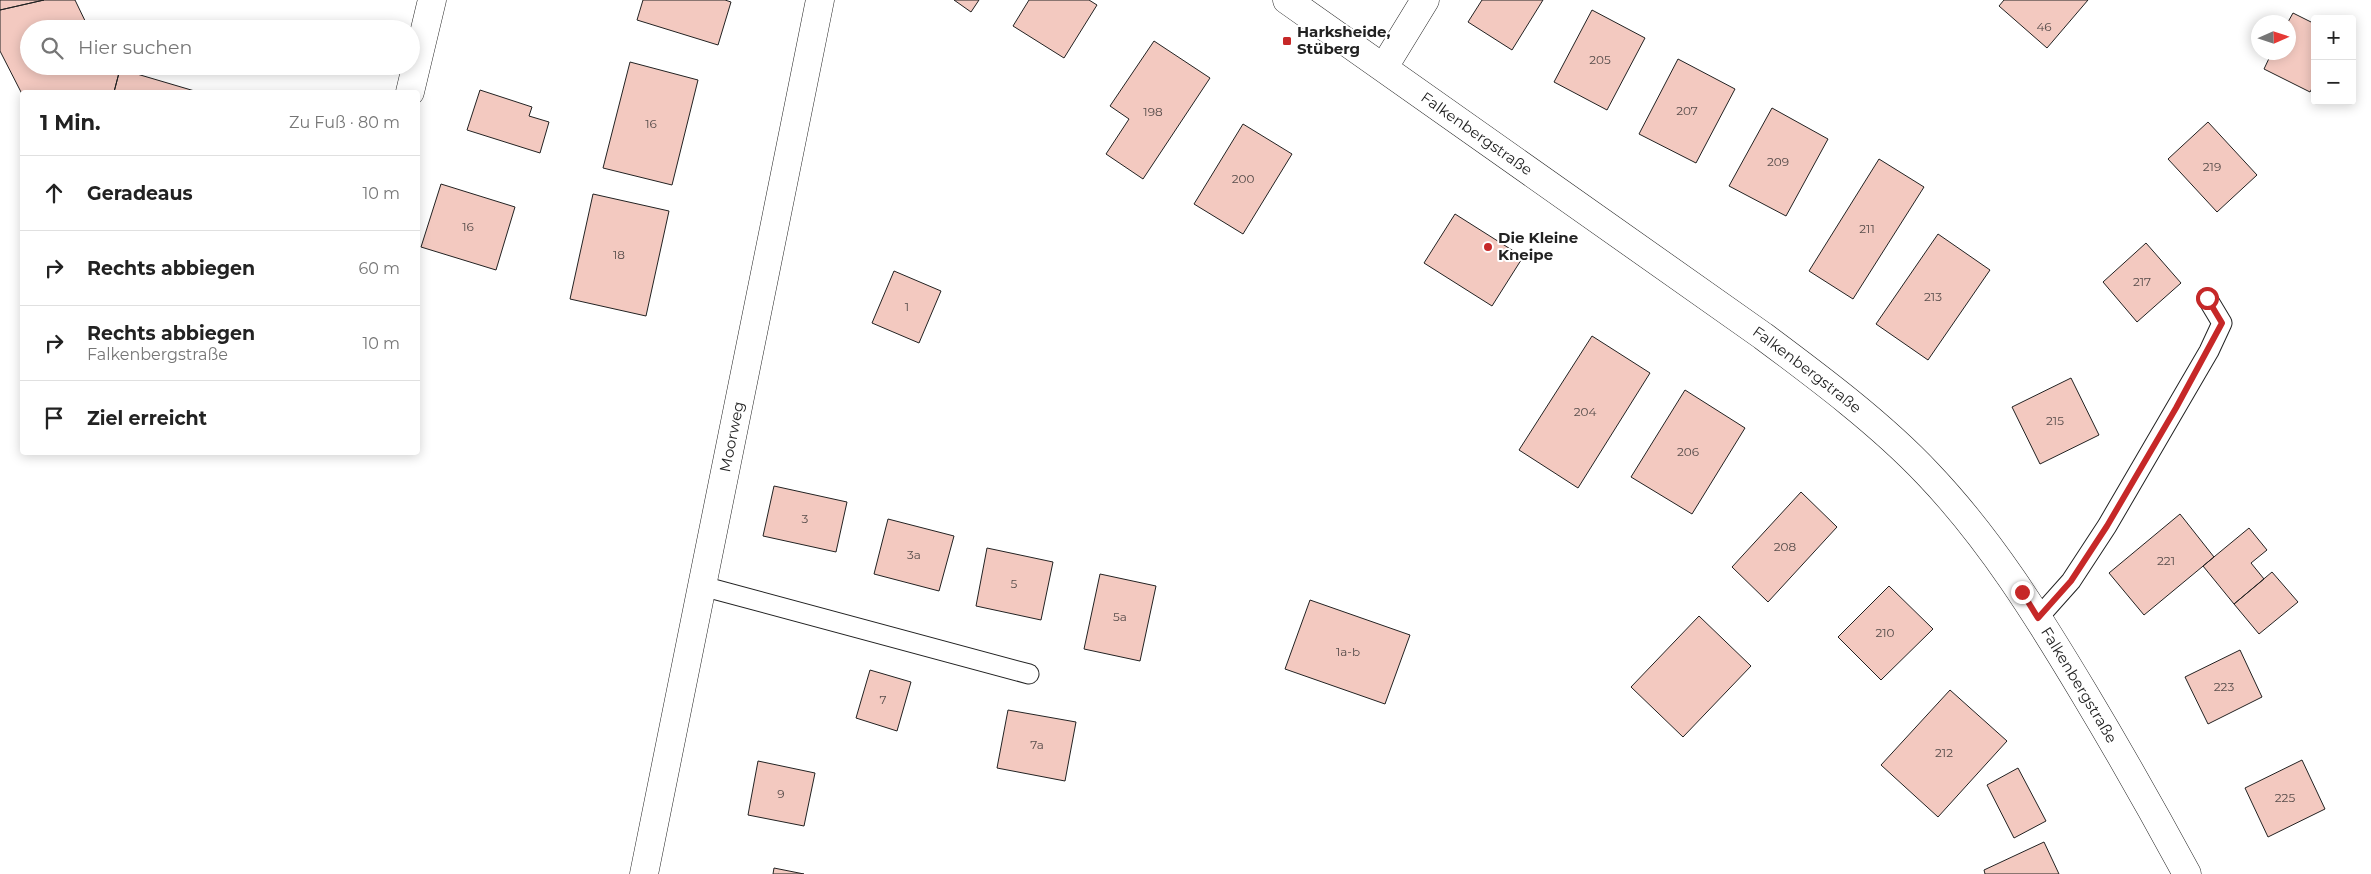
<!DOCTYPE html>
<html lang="de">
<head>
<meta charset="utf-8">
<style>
	:root { --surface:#fff; --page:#f2f2f2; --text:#222; --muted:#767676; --line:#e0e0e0 }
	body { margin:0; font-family:Montserrat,sans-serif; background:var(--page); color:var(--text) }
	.controls { position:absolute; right:15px; top:15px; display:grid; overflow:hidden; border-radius:5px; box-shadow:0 2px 12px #0003 }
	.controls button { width:45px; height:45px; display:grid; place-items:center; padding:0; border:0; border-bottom:1px solid var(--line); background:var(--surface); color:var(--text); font:25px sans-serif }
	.compass { position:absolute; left:2251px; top:15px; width:45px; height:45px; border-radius:50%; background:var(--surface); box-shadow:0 2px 12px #0003; rotate:87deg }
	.stop { position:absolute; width:15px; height:15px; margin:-11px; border:4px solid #c62828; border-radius:50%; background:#fff }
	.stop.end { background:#c62828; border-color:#fff; box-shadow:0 1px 5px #0008 }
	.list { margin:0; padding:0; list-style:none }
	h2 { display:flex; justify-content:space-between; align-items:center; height:65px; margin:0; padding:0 20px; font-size:21px }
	h2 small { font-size:16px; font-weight:400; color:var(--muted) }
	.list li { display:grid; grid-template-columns:32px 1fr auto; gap:15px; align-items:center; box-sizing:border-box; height:75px; padding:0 20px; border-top:1px solid var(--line) }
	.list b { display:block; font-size:19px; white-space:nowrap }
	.list p { margin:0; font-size:16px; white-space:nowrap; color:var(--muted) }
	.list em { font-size:16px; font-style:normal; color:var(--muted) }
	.icon { flex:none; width:28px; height:28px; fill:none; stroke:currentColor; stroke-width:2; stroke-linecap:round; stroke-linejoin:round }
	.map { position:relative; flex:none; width:2371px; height:874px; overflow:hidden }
	.search { position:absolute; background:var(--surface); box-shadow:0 2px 12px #0003; left:20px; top:20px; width:400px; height:55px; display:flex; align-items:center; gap:12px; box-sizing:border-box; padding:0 18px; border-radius:28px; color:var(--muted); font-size:19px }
	.panel { position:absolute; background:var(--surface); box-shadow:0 2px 12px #0003; left:20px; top:90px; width:400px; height:365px; border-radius:5px }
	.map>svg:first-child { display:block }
	.building { fill:#f3c9c0; stroke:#222 }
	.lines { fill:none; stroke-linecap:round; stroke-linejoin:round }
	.service-casing { stroke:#222; stroke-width:21 }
	.minor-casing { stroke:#222; stroke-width:29 }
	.service { stroke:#fff; stroke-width:19 }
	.minor { stroke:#fff; stroke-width:28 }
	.route { stroke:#c62828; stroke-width:6 }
	.poi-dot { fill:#c62828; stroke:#fff; stroke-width:2 }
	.labels { text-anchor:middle; stroke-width:4; stroke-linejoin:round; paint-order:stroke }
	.number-label { font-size:12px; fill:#564c4a }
	.poi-label { font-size:15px; font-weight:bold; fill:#222; stroke:#fff; text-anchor:start }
	.street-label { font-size:15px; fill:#222; stroke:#fff }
</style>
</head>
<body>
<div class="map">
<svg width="2371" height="874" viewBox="0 0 2371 874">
	<rect width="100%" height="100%" fill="#fff"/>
	<path class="building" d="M0,0H44L0,10Z
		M44,0H75L89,29H29V66H111L120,69L114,92L22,94L0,51V10Z
		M643,0H725L731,2L718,45L637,20Z
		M954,0H979L971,12Z
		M1029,0H1089L1097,5L1064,58L1013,26Z
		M1482,0H1543L1512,50L1468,22Z
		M2004,0H2088L2047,48L1999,6Z
		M1592,10L1645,38L1607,110L1554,82Z
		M2293,13L2315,24V83L2310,92L2264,69L2272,52H2288V22Z
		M1154,41L1210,78L1143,179L1106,154L1129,119L1110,106Z
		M1678,59L1735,89L1696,163L1639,134Z
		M630,62L698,80L672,185L603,168Z
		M120,69L198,92H114Z
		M480,90L532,107L529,116L549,122L540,153L467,130Z
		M1772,108L1828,139L1786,216L1729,186Z
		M2208,122L2257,175L2217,212L2168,159Z
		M1243,124L1292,154L1243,234L1194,204Z
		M1879,159L1924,187L1853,299L1809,271Z
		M441,184L515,207L496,270L421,247Z
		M593,194L669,211L646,316L570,299Z
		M1455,214L1523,257L1492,306L1424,263Z
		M1938,234L1990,270L1928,360L1876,324Z
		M2146,243L2181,283L2137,322L2103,282Z
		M894,271L941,291L919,343L872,323Z
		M1592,336L1650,373L1578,488L1519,450Z
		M2071,378L2099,435L2040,464L2012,407Z
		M1685,390L1745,428L1692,514L1631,477Z
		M774,486L847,502L836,552L763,536Z
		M1801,492L1837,527L1768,602L1732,567Z
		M2180,514L2214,557L2144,615L2109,573Z
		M888,519L954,536L939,591L874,574Z
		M2249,528L2267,550L2251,563L2264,579L2234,604L2203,566Z
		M987,548L1053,562L1041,620L976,606Z
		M2272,572L2298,602L2259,634L2234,604Z
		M1100,574L1156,586L1140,661L1084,649Z
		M1889,586L1933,629L1881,680L1838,637Z
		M1310,600L1410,635L1385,704L1285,669Z
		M1699,616L1751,666L1683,737L1631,687Z
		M2240,650L2262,697L2208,724L2185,677Z
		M870,670L911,682L897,731L856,718Z
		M1950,690L2007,741L1938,817L1881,765Z
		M1008,710L1076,722L1065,781L997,768Z
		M2302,760L2325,809L2268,837L2245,788Z
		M758,761L815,773L804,826L748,815Z
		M2018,768L2046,821L2014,838L1987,785Z
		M2044,842L2059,874H1985L1984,870Z
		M774,868L804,874H773Z"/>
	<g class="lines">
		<g class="service-casing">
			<path id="service" d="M702,586L1029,674
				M2038,618L2071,581L2107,526L2209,351L2222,323L2207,298"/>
		</g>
		<g class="minor-casing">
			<g id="minor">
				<path id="s1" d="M1287,0L1763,336C1818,377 1881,424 1928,474C1990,539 2038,616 2084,693C2120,753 2154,813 2187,874"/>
				<path d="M1384,67L1425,0"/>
				<path d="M410,92L432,0"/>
				<path id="s2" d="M644,874L820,0"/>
			</g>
		</g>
		<use href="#service" class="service"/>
		<use href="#minor" class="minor"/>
	</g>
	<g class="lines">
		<path class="route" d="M2022,592L2038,618L2071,581L2107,526L2176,408L2222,323L2207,298"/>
	</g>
	<g class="poi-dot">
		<rect x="1282" y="36" width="10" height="10" rx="2.5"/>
		<circle cx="1488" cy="247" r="5"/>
	</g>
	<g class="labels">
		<g class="number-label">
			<text x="2044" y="31">46</text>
			<text x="1600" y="64">205</text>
			<text x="1687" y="115">207</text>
			<text x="1153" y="116">198</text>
			<text x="651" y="128">16</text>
			<text x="1778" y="166">209</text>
			<text x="2212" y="171">219</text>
			<text x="1243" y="183">200</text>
			<text x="468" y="231">16</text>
			<text x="1867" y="233">211</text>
			<text x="619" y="259">18</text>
			<text x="2142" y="286">217</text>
			<text x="1933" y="301">213</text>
			<text x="907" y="311">1</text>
			<text x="1585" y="416">204</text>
			<text x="2055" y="425">215</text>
			<text x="1688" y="456">206</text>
			<text x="805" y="523">3</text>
			<text x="1785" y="551">208</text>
			<text x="914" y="559">3a</text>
			<text x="2166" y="565">221</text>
			<text x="1014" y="588">5</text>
			<text x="1120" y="621">5a</text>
			<text x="1885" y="637">210</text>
			<text x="1348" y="656">1a-b</text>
			<text x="2224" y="691">223</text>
			<text x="883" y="704">7</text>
			<text x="1037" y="749">7a</text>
			<text x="1944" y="757">212</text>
			<text x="781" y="798">9</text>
			<text x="2285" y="802">225</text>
		</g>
		<g class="poi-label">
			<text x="1297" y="37">Harksheide,<tspan x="1297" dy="17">Stüberg</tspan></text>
			<text x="1498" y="243">Die Kleine<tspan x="1498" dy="17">Kneipe</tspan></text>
		</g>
		<g class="street-label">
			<text dy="5" stroke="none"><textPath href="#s1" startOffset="232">Falkenbergstraße</textPath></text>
			<text dy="5" stroke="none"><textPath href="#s1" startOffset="638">Falkenbergstraße</textPath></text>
			<text dy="5" stroke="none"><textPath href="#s2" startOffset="446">Moorweg</textPath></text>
			<text dy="5" stroke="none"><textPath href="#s1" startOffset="1058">Falkenbergstraße</textPath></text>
		</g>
	</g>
</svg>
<div class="controls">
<button>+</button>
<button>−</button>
</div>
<svg class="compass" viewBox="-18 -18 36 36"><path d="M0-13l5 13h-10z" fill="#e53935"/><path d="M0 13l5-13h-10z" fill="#767676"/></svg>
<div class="stop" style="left:2207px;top:298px"></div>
<div class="stop end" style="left:2022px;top:592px"></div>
<div class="search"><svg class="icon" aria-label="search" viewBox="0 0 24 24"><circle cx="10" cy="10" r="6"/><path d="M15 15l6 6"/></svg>Hier suchen</div>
<section class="panel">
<h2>1 Min.<small>Zu Fuß · 80 m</small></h2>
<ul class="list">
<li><svg class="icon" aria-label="ahead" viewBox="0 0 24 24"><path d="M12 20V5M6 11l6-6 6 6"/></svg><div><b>Geradeaus</b></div><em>10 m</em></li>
<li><svg class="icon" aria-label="right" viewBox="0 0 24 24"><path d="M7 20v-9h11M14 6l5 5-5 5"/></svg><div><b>Rechts abbiegen</b></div><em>60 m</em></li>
<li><svg class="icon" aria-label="right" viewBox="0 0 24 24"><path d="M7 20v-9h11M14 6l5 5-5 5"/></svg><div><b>Rechts abbiegen</b><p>Falkenbergstraße</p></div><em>10 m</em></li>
<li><svg class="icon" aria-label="arrive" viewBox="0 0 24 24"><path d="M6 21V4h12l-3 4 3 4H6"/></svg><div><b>Ziel erreicht</b></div></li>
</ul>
</section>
</div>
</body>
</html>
